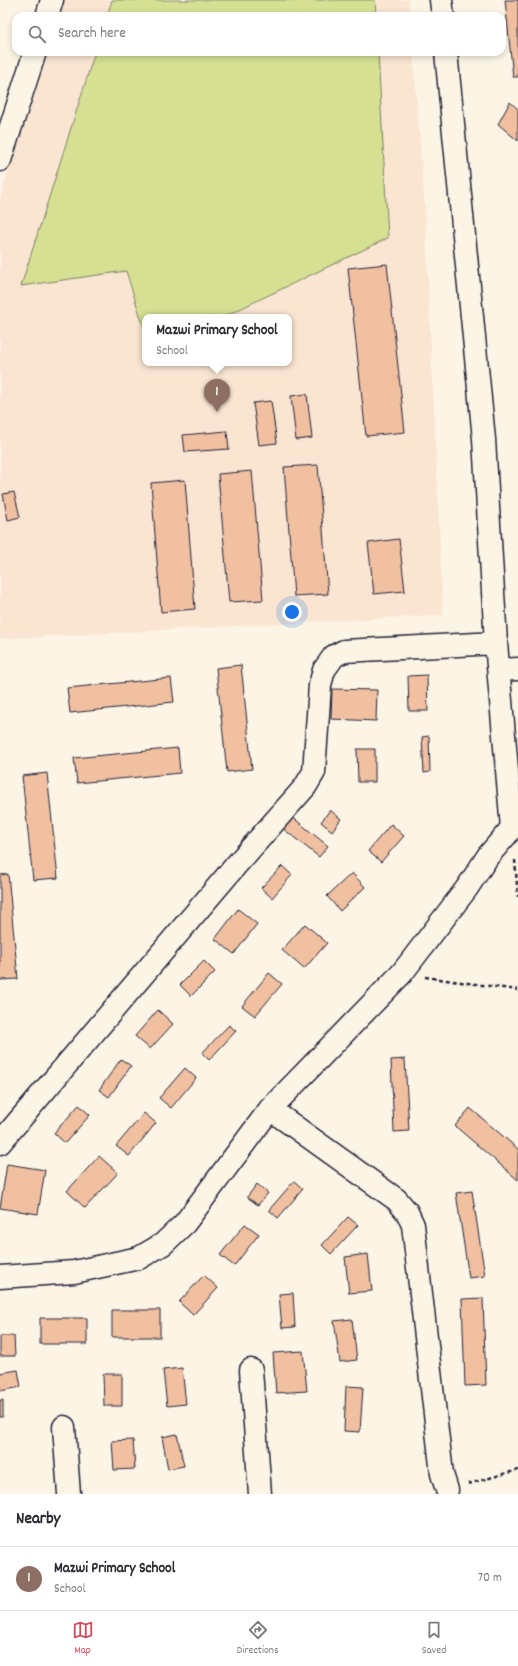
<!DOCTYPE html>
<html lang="en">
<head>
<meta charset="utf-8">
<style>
	:root { --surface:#fff; --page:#f2f2f3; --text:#2b2b33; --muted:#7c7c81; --line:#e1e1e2; --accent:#d1495b }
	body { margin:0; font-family:Dekko,sans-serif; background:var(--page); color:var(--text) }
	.you { position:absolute; left:292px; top:612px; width:14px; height:14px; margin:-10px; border:3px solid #fff; border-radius:50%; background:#1a73e8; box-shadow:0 0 0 6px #1a73e833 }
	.badge { display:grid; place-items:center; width:26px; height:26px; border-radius:50%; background:var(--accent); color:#fff; font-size:13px; font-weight:700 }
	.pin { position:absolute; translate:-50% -33px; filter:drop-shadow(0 1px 2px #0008) }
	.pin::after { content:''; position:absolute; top:21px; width:14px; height:12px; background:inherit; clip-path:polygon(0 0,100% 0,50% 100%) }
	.popup { position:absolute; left:142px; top:314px; width:150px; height:52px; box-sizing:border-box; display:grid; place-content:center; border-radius:8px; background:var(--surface); filter:drop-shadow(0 1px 3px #0005); font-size:13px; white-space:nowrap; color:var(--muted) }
	.popup b { font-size:15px; color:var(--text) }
	.popup::after { content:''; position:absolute; left:50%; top:100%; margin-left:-8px; border:8px solid transparent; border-top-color:var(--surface) }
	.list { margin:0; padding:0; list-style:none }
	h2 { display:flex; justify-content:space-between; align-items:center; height:52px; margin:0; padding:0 16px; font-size:17px }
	h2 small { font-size:13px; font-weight:400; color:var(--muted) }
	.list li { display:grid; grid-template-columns:26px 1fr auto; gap:12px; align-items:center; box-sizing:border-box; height:64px; padding:0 16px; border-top:1px solid var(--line) }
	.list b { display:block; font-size:15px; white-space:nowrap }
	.list p { margin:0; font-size:13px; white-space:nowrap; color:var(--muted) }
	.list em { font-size:13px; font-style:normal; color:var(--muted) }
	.icon { flex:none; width:22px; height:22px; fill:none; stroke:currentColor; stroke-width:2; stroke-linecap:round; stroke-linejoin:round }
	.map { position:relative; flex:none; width:518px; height:1494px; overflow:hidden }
	.search { position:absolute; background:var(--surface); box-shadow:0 2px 6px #0003; left:12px; right:12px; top:12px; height:44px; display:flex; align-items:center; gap:10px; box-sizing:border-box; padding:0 14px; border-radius:12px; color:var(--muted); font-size:15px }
	.sheet { height:116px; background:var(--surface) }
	nav { display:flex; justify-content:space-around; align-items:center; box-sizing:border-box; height:56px; border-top:1px solid var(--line); background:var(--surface); font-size:11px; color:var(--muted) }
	nav a { display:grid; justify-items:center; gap:2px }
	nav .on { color:var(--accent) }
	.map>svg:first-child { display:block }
	.built { fill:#f9e5d1; fill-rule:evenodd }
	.green { fill:#d5e093; stroke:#7c8167 }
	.building { fill:#f1c0a1; stroke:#22223b }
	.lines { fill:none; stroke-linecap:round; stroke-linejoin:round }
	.minor-casing { stroke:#22223b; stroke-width:25 }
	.path { stroke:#22223b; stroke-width:2.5; stroke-dasharray:4 3; stroke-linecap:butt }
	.minor { stroke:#fcf5e5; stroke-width:22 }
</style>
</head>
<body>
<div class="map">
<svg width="518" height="1494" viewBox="0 0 518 1494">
	<rect width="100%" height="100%" fill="#fcf5e5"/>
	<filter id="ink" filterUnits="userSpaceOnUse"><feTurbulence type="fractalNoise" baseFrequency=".025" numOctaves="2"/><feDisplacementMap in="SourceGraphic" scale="8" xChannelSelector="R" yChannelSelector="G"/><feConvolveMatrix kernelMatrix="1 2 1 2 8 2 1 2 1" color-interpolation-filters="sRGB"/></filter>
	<g filter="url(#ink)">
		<path class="built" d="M60,0H409L410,16H55Z
			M44,52H413L425,209L443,615L0,639V199ZM145,317H289V363H145Z"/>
		<path class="green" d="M112,0H375L376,16H107Z
			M95,52H378L388,238L223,317H145V331L126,271L21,286Z"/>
		<path class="building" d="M505,0H518V77H513Z
			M510,102L518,109V141L498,124Z
			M387,264L405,432L366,436L348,268Z
			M307,394L312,438L296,440L291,396Z
			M271,401L277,443L259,445L253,403Z
			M227,431L229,449L185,452L183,435Z
			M318,465L328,594L294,596L284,467Z
			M252,471L263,600L229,602L218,474Z
			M185,480L195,609L161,612L151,483Z
			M14,492L20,517L8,520L3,494Z
			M399,539L405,591L374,594L368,543Z
			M241,665L252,769L227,772L216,668Z
			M427,675L428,711H409L408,676Z
			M171,678L174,702L70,713L67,688Z
			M332,689L377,690L376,721L331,719Z
			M429,736L430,772L424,773L422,737Z
			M178,748L180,773L77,783L74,758Z
			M357,749H375V782H358Z
			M47,773L58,878L33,880L22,776Z
			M330,810L341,819L332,831L321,822Z
			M291,816L328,846L319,857L282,828Z
			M391,824L404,836L381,862L368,851Z
			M282,866L292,875L272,898L261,888Z
			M352,873L365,887L340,911L327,896Z
			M8,874L18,979L0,980V875Z
			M238,909L257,924L234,954L215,939Z
			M305,924L327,943L304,969L282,950Z
			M204,961L215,972L191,996L180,985Z
			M269,973L282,984L255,1016L242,1006Z
			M158,1010L173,1024L150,1049L135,1036Z
			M229,1025L236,1031L209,1060L202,1053Z
			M121,1059L131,1066L109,1097L99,1090Z
			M405,1059L409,1131L394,1132L391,1060Z
			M185,1068L196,1078L171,1108L159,1098Z
			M79,1105L90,1115L65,1143L54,1133Z
			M470,1108L518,1149V1180L455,1126Z
			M144,1113L156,1123L129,1156L116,1146Z
			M99,1156L118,1173L85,1208L67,1191Z
			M7,1164L45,1170L38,1214L0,1208Z
			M294,1181L303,1189L278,1218L269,1210Z
			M257,1184L268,1193L258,1205L247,1197Z
			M472,1191L485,1276L469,1278L456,1193Z
			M348,1217L358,1225L331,1254L322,1245Z
			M245,1224L259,1234L234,1266L220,1255Z
			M368,1254L372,1291L349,1293L345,1257Z
			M204,1275L218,1288L193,1315L179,1302Z
			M293,1293L295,1327L282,1328L279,1294Z
			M483,1298L486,1385L465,1386L462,1299Z
			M112,1310H160V1337H112Z
			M40,1318H87V1344H40Z
			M352,1319L357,1360L340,1362L334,1321Z
			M0,1336H14L15,1356H0Z
			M303,1351L307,1391L276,1393L273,1353Z
			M182,1368L186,1404L167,1406L163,1370Z
			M18,1370L21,1387L0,1391V1373Z
			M103,1374H122V1406H104Z
			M346,1386L363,1387L360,1432L344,1431Z
			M0,1400H3V1417H0Z
			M177,1434L184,1466L168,1469L162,1437Z
			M133,1440L135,1469L114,1470L112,1441Z"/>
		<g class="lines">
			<g class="minor-casing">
				<path id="minor" d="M441,0L443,16
					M47,16L52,0
					M0,160L35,52
					M500,670L518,669
					M270,1109L397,1200L407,1212L413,1225L442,1474L447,1490
					M0,1143L237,864L305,787L314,772L320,685L324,670L334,656L344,651L496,643
					M0,1277L74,1272L139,1258L163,1244L185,1223L270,1109L402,973L467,888L488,856L512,828L496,643L484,439L446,52
					M251,1370L260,1494
					M64,1427L69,1494"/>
			</g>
			<path class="path" d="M515,860L518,897
				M425,977L518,990
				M468,1484L518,1470"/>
			<use href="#minor" class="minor"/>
		</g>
	</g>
</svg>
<div class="you"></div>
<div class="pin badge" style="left:217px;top:412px;background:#8d6e63">1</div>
<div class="popup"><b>Mazwi Primary School</b>School</div>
<div class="search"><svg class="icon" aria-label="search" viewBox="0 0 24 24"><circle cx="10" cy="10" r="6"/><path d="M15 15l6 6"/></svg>Search here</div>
</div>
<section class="sheet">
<h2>Nearby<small></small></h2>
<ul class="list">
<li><span class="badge" style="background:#8d6e63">1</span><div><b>Mazwi Primary School</b><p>School</p></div><em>70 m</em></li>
</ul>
</section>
<nav>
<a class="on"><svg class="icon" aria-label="map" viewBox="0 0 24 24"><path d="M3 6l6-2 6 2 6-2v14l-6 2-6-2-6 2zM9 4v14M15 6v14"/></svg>Map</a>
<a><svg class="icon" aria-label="directions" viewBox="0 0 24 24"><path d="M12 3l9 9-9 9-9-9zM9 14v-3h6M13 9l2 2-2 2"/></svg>Directions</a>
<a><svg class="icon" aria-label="saved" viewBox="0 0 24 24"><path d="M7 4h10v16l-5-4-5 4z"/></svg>Saved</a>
</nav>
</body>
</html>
